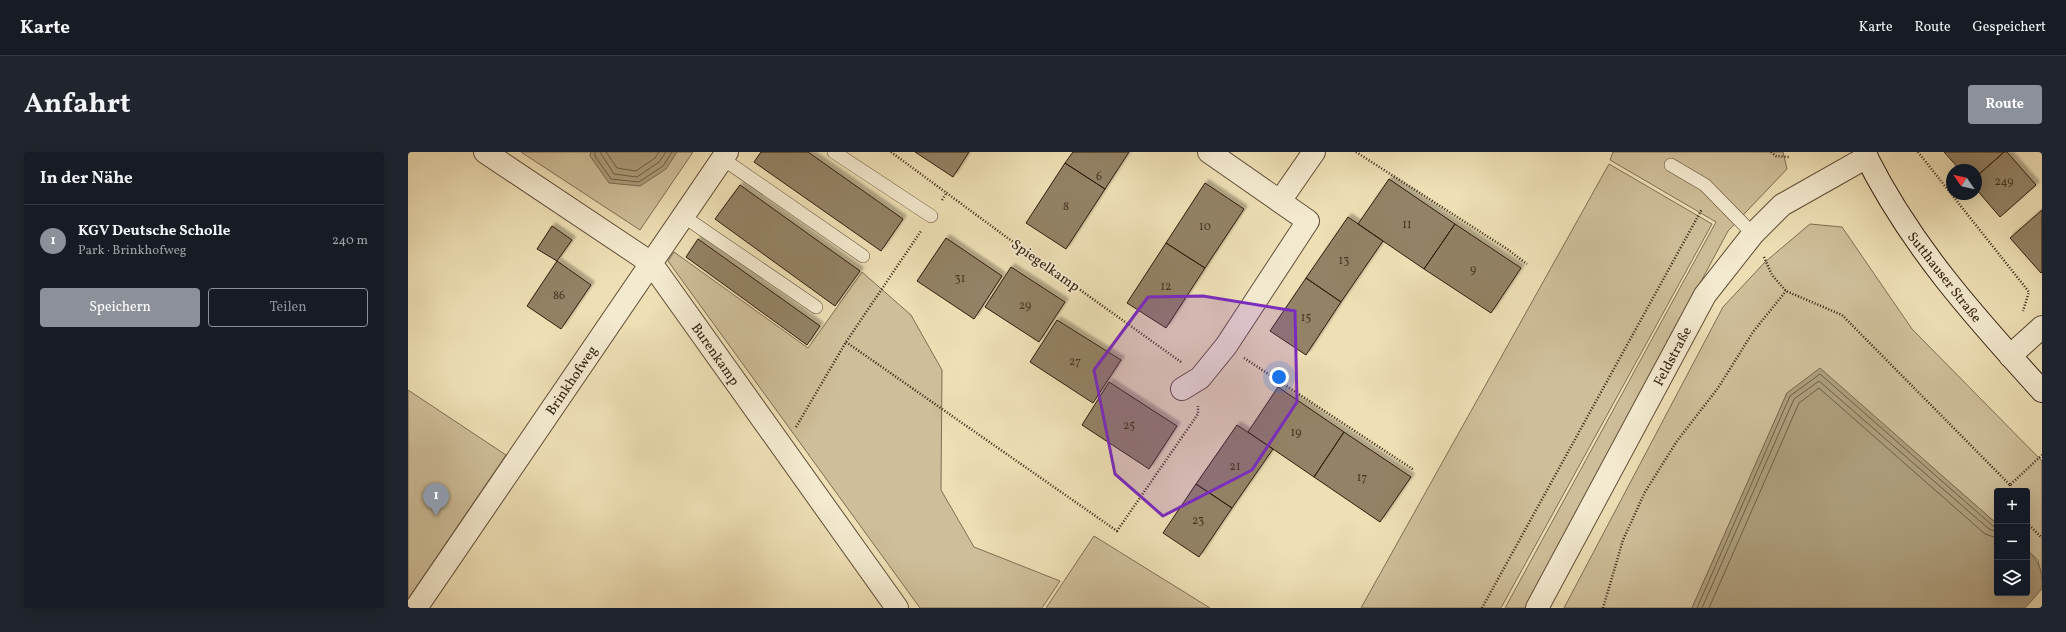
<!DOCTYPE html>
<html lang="de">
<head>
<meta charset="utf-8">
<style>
	:root { --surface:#171b24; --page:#20242c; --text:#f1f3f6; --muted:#9ea1a6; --line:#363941; --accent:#8c9099 }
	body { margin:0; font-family:Vollkorn,serif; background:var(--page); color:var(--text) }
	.controls { position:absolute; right:12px; bottom:12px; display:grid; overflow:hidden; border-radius:4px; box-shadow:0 4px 16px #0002 }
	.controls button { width:36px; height:36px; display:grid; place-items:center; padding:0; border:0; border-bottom:1px solid var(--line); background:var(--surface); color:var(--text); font:20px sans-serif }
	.compass { position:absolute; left:1538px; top:12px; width:36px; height:36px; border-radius:50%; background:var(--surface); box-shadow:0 4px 16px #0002; rotate:304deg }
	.you { position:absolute; left:871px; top:225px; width:14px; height:14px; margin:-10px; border:3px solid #fff; border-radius:50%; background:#1a73e8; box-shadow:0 0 0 6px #1a73e833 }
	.badge { display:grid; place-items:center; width:26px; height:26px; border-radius:50%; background:var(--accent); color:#fff; font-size:13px; font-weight:700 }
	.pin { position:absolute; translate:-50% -33px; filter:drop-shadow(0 1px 2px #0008) }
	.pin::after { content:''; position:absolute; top:21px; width:14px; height:12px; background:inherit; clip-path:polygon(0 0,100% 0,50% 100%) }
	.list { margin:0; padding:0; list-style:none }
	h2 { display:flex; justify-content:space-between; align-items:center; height:52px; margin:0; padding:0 16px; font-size:17px }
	h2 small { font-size:13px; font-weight:400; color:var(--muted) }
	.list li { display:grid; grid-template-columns:26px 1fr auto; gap:12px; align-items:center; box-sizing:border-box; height:72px; padding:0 16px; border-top:1px solid var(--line) }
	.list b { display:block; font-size:15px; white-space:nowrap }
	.list p { margin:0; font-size:13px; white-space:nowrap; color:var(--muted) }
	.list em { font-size:13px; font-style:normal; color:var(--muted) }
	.actions { display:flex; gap:8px; padding:12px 16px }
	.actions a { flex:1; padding:9px 0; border:1px solid var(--accent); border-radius:4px; text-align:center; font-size:14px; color:var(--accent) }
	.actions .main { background:var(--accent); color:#fff }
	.icon { flex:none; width:22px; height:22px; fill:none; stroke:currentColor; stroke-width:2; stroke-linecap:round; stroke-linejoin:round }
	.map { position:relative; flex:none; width:1634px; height:456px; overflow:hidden; border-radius:4px }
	header { display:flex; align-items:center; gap:24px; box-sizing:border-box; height:56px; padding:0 20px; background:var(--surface); border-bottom:1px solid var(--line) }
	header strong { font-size:19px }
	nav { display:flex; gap:22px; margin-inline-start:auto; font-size:14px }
	.intro { display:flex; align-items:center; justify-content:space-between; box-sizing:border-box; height:96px; padding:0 24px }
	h1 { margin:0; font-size:28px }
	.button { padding:10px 18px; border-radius:4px; background:var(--accent); color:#fff; font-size:14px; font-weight:700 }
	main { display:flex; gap:24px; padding:0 24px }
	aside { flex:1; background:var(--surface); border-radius:4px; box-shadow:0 4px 16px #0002 }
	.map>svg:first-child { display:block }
	.green { fill:#cebe99; stroke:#7f6e54 }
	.water { fill:#ad9d7c; stroke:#7b6a50 }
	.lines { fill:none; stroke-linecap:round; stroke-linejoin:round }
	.shore { stroke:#6e5d45; stroke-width:1 }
	.building { fill:#938265; stroke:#301d0e; filter:url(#shadow) }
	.lane-casing { stroke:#604e38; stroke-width:14 }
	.street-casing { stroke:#604e38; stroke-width:24 }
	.secondary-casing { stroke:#301d0e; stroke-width:24 }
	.path { stroke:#301d0e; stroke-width:2.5; stroke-dasharray:1 2; stroke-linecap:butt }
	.lane { stroke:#f4eacf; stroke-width:13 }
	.street { stroke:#f4eacf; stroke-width:22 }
	.secondary { stroke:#f4eacf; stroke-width:22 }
	.marked { fill:#7b2cbf; fill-opacity:0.2; stroke:#7b2cbf; stroke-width:3; stroke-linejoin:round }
	.labels { text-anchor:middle; stroke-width:3.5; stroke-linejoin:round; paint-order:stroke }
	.number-label { font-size:12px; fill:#493624 }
	.street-label { font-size:14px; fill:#301d0e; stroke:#f4eacf }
</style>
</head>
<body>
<header>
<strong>Karte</strong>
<nav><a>Karte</a><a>Route</a><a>Gespeichert</a></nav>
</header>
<div class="intro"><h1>Anfahrt</h1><a class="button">Route</a></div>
<main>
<aside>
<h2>In der Nähe<small></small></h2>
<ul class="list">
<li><span class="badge">1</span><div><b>KGV Deutsche Scholle</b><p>Park · Brinkhofweg</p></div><em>240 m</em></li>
</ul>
<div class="actions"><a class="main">Speichern</a><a>Teilen</a></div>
</aside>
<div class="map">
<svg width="1634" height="456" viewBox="0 0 1634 456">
	<defs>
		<filter id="shadow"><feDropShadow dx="3.5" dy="-3.5" stdDeviation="1" flood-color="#0004"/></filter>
	</defs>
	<rect width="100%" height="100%" fill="#eedfb5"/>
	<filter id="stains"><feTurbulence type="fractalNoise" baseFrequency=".005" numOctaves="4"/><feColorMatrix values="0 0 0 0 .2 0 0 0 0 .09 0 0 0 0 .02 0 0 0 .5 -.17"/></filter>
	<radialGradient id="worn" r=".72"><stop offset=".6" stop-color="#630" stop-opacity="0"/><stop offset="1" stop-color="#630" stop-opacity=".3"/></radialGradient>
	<path class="green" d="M113,0H285L232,78Z
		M1205,0H1375L1379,17L1320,79L1118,456H1097L1308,70L1202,8Z
		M1201,12L1304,72L1093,456H953Z
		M1402,72L1434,75L1504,177L1634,309V427L1630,408L1619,398V339H1589V372L1412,217L1379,241L1284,456H1156L1315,155L1357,110Z
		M266,100L400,196L454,120L503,163L534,218L533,338L566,395L652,429L634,456H512L260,109Z
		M0,238L98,303L0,447Z
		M686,384L802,456H638Z"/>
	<path class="water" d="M183,0H269L258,17L232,34L201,31L182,4Z
		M1412,216L1589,372V441H1619V398C1633,411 1634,419 1634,437L1617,456H1284L1379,241Z"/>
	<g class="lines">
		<path class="shore" d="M187,0V4L203,27L231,30L255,14L264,0
			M192,0L206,22L229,25L251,10L258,0
			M198,0L209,16L228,19L247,6L251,0
			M1289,456L1382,244L1412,222L1585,374L1589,375
			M1294,456L1386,247L1411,229L1581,377L1589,380
			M1301,456L1391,251L1411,236L1577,382L1589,386"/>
	</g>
	<path class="building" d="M353,0H400L495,67L473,99L346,10Z
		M507,0H561L545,25Z
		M665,0H721L697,37L657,11Z
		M1536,0H1596L1568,25V18H1552Z
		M1596,0H1599L1628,33L1592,65L1568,37V25Z
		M657,11L697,37L658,97L618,71Z
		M981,27L1047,72L1016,117L950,72Z
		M797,31L836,57L797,116L758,91Z
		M332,33L452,119L427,154L307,67Z
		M1634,58V120L1633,121L1602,86Z
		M940,65L975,89L933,150L898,126Z
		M1047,72L1113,116L1083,161L1016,117Z
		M144,74L164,88L149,109L129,97Z
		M538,86L594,124L566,167L509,129Z
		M290,87L412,174L399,193L278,105Z
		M758,91L797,116L758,176L719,151Z
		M149,109L183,133L153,177L119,154Z
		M603,115L657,150L631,190L577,155Z
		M898,126L933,150L898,203L862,179Z
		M649,168L713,208L685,251L622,210Z
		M701,230L769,274L741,317L674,273Z
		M870,235L936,280L906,325L840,280Z
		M829,273L865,297L824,356L788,332Z
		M936,280L1003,325L972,370L906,325Z
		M788,332L824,356L791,405L755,381Z"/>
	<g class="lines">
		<g class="lane-casing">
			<path id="lane" d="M426,0L523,64
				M315,7L455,104
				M1263,13L1297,33L1345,82
				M275,64L408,155"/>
		</g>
		<g class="street-casing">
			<path id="street" d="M77,0L243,111L489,456
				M872,49L906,0
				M1602,204L1634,175
				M774,237L792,226L818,194L900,69L801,0
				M8,456L319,0
				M1129,456L1297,143L1345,82L1374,53L1459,5"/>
		</g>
		<g class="secondary-casing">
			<path id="secondary" d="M1456,0C1501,92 1566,164 1634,239"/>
		</g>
		<path class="path" d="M483,0L601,87L773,210
			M948,0L1099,97L1119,112
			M1363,0L1368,4L1381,5
			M1510,0L1621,140L1615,159
			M534,48L539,40
			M1356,105L1364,123L1378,139L1434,163L1602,333L1634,303
			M438,190L709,379L790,262V254
			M836,206L1006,318
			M388,275L438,190L513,79
			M1602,333L1603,339
			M1619,371L1634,386
			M1074,456L1294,57
			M1195,456L1215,388L1237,340L1269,289L1310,236L1345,180L1378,139"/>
		<use href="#lane" class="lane"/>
		<use href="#street" class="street"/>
		<use href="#secondary" class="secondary"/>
	</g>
	<path class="marked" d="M795,144L887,159L889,250L844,318L755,364L707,322L686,218L740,145Z"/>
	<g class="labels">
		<g class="number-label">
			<text x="691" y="28">6</text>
			<text x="1596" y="33">249</text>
			<text x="658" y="58">8</text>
			<text x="999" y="76">11</text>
			<text x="797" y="78">10</text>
			<text x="936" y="112">13</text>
			<text x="1065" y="121">9</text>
			<text x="552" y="130">31</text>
			<text x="758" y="138">12</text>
			<text x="151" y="147">86</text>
			<text x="617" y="157">29</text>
			<text x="898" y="169">15</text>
			<text x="667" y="213">27</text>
			<text x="721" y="277">25</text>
			<text x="888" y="284">19</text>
			<text x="827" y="318">21</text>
			<text x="954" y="329">17</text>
			<text x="790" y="372">23</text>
		</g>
		<g class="street-label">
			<text transform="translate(638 113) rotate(35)" y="5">Spiegelkamp</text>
			<text transform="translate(1537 125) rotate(52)" y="5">Sutthauser Straße</text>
			<text transform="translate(308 202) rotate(55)" y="5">Burenkamp</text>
			<text transform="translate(1264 204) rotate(-62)" y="5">Feldstraße</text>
			<text transform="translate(163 228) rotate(-56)" y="5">Brinkhofweg</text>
		</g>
	</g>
	<rect width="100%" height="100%" filter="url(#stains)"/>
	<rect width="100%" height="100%" fill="url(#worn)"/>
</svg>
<div class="controls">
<button>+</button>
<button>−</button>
<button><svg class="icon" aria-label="layers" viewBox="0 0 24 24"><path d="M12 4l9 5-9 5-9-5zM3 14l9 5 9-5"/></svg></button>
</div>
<svg class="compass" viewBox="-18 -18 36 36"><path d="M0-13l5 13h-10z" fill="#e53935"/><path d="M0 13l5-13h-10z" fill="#9ea1a6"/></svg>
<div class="you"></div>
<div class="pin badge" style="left:28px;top:364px">1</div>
</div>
</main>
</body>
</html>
